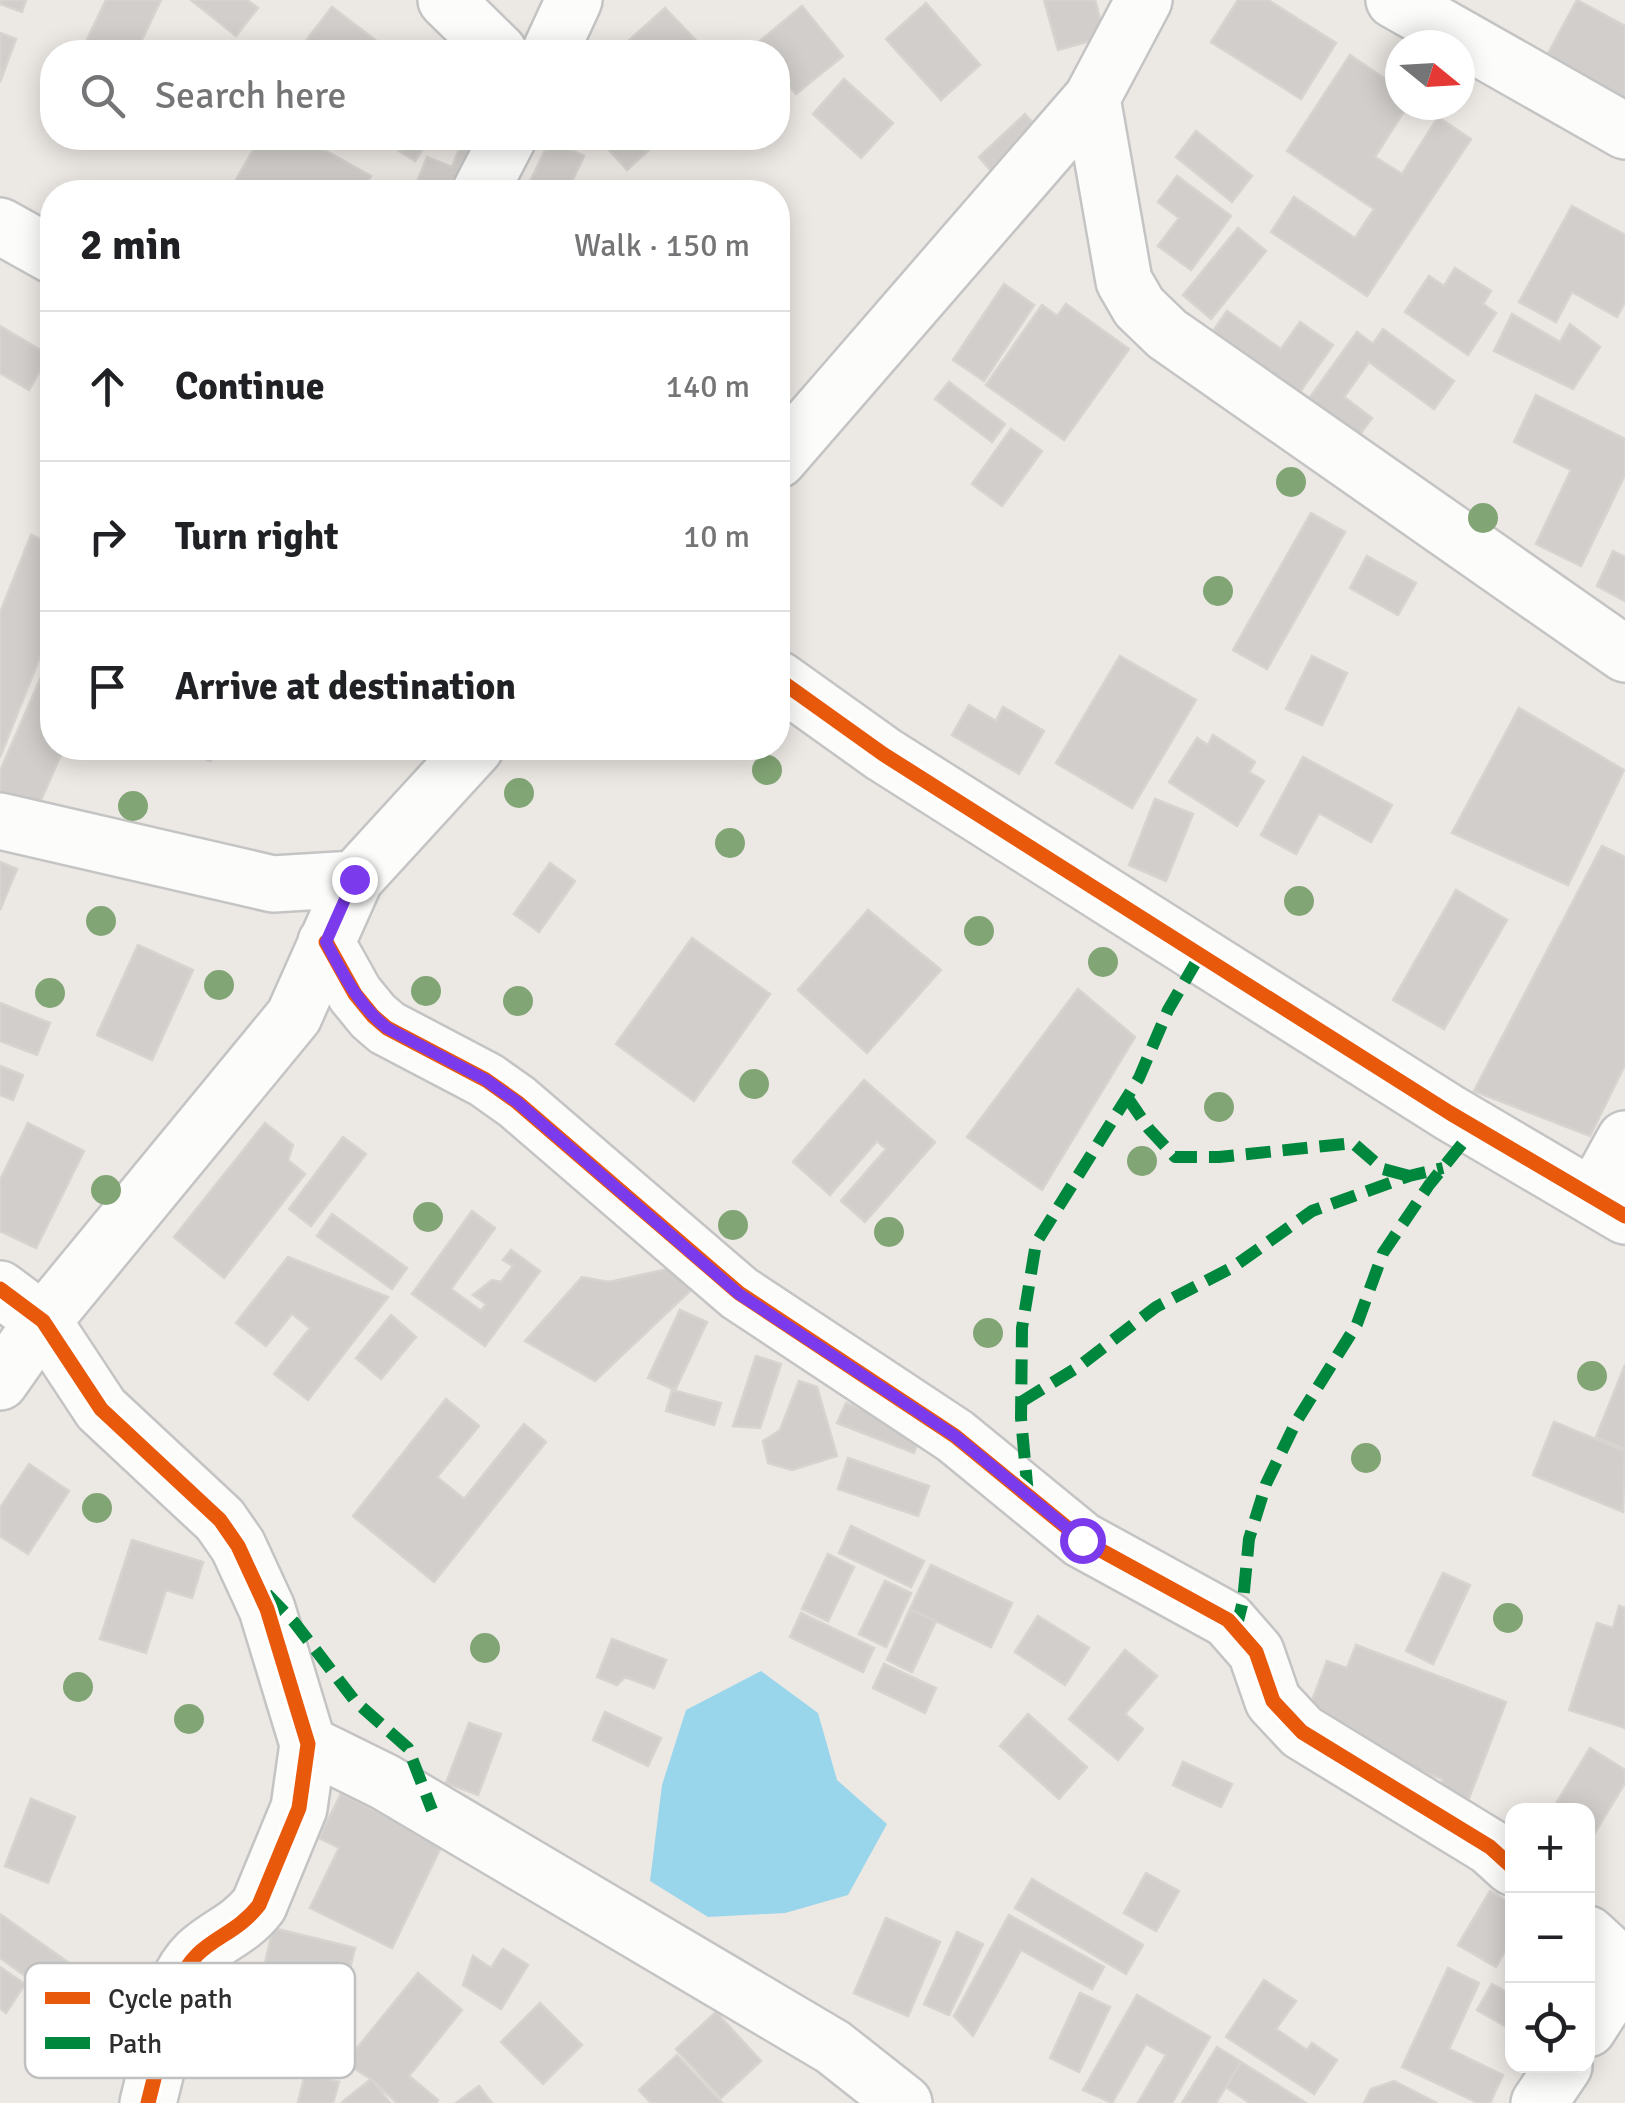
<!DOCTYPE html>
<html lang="en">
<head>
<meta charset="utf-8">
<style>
	:root { --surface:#fff; --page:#f2f2f2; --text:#202124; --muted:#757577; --line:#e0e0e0 }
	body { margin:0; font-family:Signika,sans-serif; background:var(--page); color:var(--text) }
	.controls { position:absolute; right:30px; bottom:30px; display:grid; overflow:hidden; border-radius:20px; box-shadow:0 5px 25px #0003 }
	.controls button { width:90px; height:90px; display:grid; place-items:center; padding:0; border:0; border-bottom:2px solid var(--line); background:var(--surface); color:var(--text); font:50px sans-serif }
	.compass { position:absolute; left:1385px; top:30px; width:90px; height:90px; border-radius:50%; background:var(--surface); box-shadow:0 5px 25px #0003; rotate:108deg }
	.stop { position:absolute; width:30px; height:30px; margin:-22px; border:8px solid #7c3aed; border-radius:50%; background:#fff }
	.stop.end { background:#7c3aed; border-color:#fff; box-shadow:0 2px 10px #0008 }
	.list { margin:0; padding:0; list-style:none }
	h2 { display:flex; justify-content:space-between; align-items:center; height:130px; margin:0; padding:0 40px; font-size:42px }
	h2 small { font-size:32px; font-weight:400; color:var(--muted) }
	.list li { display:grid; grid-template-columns:65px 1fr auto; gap:30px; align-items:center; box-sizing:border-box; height:150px; padding:0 40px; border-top:2px solid var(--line) }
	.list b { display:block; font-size:38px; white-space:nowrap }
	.list em { font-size:32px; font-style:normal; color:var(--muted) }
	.icon { flex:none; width:55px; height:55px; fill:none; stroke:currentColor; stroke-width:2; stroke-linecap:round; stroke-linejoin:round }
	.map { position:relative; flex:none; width:1625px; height:2103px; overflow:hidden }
	.search { position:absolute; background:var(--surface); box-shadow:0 5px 25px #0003; left:40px; top:40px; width:750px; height:110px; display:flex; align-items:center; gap:25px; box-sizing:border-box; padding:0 35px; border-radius:40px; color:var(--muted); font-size:38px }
	.panel { position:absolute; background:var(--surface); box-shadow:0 5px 25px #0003; left:40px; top:180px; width:750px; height:580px; border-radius:40px }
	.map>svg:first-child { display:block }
	.water { fill:#99d6ec }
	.building { fill:#d1cecb; stroke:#d7d4d0; stroke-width:2.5 }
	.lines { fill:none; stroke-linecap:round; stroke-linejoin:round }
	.minor-casing { stroke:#c5c4c5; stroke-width:60 }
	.minor { stroke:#fcfcfb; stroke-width:55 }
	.quiet { stroke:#00873e; stroke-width:12; stroke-dasharray:25 12; stroke-linecap:butt }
	.cycleway-casing { stroke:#fff; stroke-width:21 }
	.cycleway { stroke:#e8590c; stroke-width:15 }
	.tree { fill:#82a575 }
	.route { stroke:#7c3aed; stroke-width:12 }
	.key { fill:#fff; stroke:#c0c0c0; stroke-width:2.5 }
	.key-label { font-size:28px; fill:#2e2e2e }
</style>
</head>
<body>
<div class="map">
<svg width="1625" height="2103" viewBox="0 0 1625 2103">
	<rect width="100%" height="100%" fill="#ece8e4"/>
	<path class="water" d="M761,1671L818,1713L837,1780L887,1824L848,1895L785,1913L708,1917L650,1881L662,1785L686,1710Z"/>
	<path class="building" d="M0,0H26L22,12L0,4Z
		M106,0H161L136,52H81Z
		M191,0H247L258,8L236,36Z
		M1044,0H1095L1105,37L1058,50Z
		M1238,0H1268L1336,43L1301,99L1211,42Z
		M1577,0L1625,26V94L1621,102L1544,61Z
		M926,3L980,65L941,100L886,39Z
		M802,6L843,56L796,94L778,72V52H761L755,45Z
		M332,7L391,52H297Z
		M665,8L707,52H616Z
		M0,33L16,39L0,82Z
		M1350,55L1400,89V105H1408L1375,157L1402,174L1438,117L1471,139L1367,296L1271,232L1294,197L1355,238L1374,209L1287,151Z
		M844,79L893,123L861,158L813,114Z
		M1025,114L1047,138L1000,181L979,157Z
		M1196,131L1252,176L1232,202L1176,157Z
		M260,138H303L371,176L362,192H328L314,188L312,192H229Z
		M408,138H430L415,161L399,151Z
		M598,138H638L649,150L627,170Z
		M463,139L486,148L468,192H421L414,189L427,157L452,167Z
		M550,140L584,156L567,192H525Z
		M1177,176L1231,216L1191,270L1158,246L1179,218L1158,202Z
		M1572,206L1625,235V302L1617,317L1572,292L1556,322L1519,302Z
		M1238,228L1266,251L1211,319L1183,295Z
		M1455,268L1491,291L1483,304L1496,313L1468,355L1405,312L1429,276L1444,286Z
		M1004,284L1034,305L984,381L953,360Z
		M1066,304L1129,349L1064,440L986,385L1042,305L1057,316Z
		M1227,311L1281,349L1300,322L1333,345L1295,399L1209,337Z
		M1512,314L1560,342L1570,324L1600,347L1573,389L1494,351Z
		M0,326L49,355L29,390L0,373Z
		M1383,329L1454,381L1434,409L1369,362L1344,397L1372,418L1353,444L1303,407L1357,332L1373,344Z
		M949,382L1005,424L992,442L935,399Z
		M1536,395L1625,439V475L1581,566L1536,544L1571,470L1514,442Z
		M1011,429L1042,451L1002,506L972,484Z
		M1311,513L1345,532L1267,669L1233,650Z
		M31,535L52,544V559L41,586L52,591V627L0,757V613Z
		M1613,551L1625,557V601L1597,586Z
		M1367,556L1416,583L1398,615L1350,588Z
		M52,652V748H64L34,816L0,801V771Z
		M1120,656L1196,700L1132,808L1056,763Z
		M1312,656L1347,673L1322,725L1286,709Z
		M969,705L996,721L1003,707L1044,731L1019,774L952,735Z
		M1519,708L1624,770L1568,885L1452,833Z
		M1213,735L1255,762L1249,772L1264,781L1237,826L1169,782L1197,738L1208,745Z
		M183,748H217L210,761Z
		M1303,757L1392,805L1371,842L1319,813L1296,854L1261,835Z
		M1155,799L1193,814L1166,881L1129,865Z
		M1602,846L1625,857V1065L1590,1136L1474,1091Z
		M0,862L17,869L0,910Z
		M550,863L575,881L539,932L514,914Z
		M1456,890L1507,920L1444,1029L1393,1000Z
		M868,910L941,970L867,1053L798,990Z
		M692,938L770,994L694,1101L616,1044Z
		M138,945L193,970L152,1060L97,1035Z
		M1078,989L1135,1037L1042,1190L967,1137Z
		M0,1003L50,1023L37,1055L0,1041Z
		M0,1066L23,1075L13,1100L0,1095Z
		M864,1080L935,1142L865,1222L841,1201L886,1149L877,1141L830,1195L793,1162Z
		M28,1123L84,1151L36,1248L0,1231V1180Z
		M265,1123L293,1145L288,1160L305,1174L224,1278L174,1237Z
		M343,1137L366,1154L311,1226L289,1209Z
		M472,1211L495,1228L451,1289L481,1311L486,1304L473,1295L492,1280L501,1282L513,1266L503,1260L511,1250L540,1271L485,1346L412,1294Z
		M332,1214L407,1268L392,1289L317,1236Z
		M288,1257L388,1297L308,1400L274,1374L310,1328L292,1314L266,1346L236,1323Z
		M672,1268L692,1289L595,1381L525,1341L582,1277L609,1282Z
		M680,1310L707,1322L675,1390L648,1378Z
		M391,1315L416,1337L381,1379L356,1358Z
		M756,1356L781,1364L760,1428L733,1426Z
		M1625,1365V1449L1596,1437Z
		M799,1381L817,1387L837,1456L792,1470L768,1463L763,1441L780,1430Z
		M672,1390L721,1403L714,1425L666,1411Z
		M446,1399L479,1426L437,1477L464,1499L524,1424L546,1442L434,1582L353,1516Z
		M846,1403L922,1432L914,1453L837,1423Z
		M1554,1422L1625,1451L1623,1512L1533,1475Z
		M848,1458L929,1486L918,1516L838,1489Z
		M29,1464L69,1491L28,1554L0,1536V1508Z
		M851,1526L924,1561L911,1587L839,1553Z
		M132,1540L203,1562L192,1598L166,1590L146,1653L100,1639Z
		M828,1554L854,1567L828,1621L802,1609Z
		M931,1565L1012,1603L991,1647L910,1609Z
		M1443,1573L1470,1585L1433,1664L1406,1651Z
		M885,1581L911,1593L886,1647L859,1634Z
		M1619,1606L1625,1608V1728L1569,1710L1597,1623L1613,1628Z
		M910,1609L936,1621L912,1672L887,1660Z
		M801,1613L874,1648L863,1672L790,1637Z
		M1038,1616L1089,1648L1065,1685L1015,1652Z
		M612,1639L666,1660L654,1688L625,1677L617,1685L597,1677Z
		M1356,1645L1506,1702L1466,1806L1437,1795L1443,1779L1344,1742L1349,1727L1308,1711L1327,1661L1347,1668Z
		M1125,1650L1157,1676L1125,1714L1143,1729L1118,1760L1069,1719Z
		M884,1664L936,1688L925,1713L873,1688Z
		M605,1712L661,1738L648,1766L593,1740Z
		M1028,1714L1087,1767L1059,1799L1000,1746Z
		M469,1723L501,1734L478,1795L446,1783Z
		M1590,1748L1625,1770V1783L1588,1844V1810H1552Z
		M1183,1762L1232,1784L1221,1807L1173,1785Z
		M341,1794L443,1843L392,1948L310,1908L339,1848L319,1838Z
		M31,1799L75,1817L48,1883L5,1866Z
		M1146,1873L1179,1891L1156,1931L1124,1913Z
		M1032,1879L1143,1945L1126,1974L1015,1908Z
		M1490,1891L1512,1904V1939L1496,1967L1458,1945Z
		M0,1914L79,1970L58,1999L0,1958Z
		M1009,1915L1104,1967L1092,1989L1021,1950L973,2036L954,2016Z
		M886,1918L940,1942L908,2016L854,1993Z
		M273,1928L355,1948L345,1990L263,1972Z
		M957,1932L983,1944L949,2015L924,2004Z
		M503,1949L528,1965L501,2009L463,1985L473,1956L491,1968Z
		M0,1967L25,1984L6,2013L0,2008Z
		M1448,1968L1479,1983L1449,2049L1503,2075L1490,2103H1478L1402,2067Z
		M418,1973L462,2010L409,2076L438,2100L436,2103H397L371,2079L345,2063Z
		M1264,1980L1296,2001L1276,2029L1307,2050L1312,2043L1337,2060L1314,2094L1226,2037Z
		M1492,1984L1512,1995V2030L1477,2010Z
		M1080,1993L1110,2007L1079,2072L1050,2058Z
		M1137,1995L1210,2037L1172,2103H1138L1166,2055L1146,2044L1112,2103L1083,2090Z
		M540,2003L582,2045L543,2084L501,2042Z
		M716,2012L761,2061L721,2098L676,2049Z
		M1217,2047L1241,2062L1216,2103H1182Z
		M677,2055L722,2103H651L639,2090Z
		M1241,2062L1306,2103H1250L1226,2087Z
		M305,2074L339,2082L333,2103H298Z
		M371,2079L390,2103H343L342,2102Z
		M1394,2081L1437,2103H1364L1371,2089Z
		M479,2086L492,2103H456Z"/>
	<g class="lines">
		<g class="minor-casing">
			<path id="minor" d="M446,0L499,52
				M1394,0L1625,131
				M550,52L574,0
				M1092,98L1124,281L1139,307L1167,334L1625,654
				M480,192L508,138
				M0,226L52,255
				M778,460L1092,98L1144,0
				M778,679L883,754L1200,955L1450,1113L1625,1216
				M0,821L273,884L355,879
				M326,942L355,994L373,1016L387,1028L486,1080L517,1102L739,1293L955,1436L1082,1540L1228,1620L1256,1652L1273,1701L1302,1732L1490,1847L1512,1867
				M1594,1195L1625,1139
				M0,1289L43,1321L101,1409L220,1520L238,1546L267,1609L308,1744L299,1808L259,1905C231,1941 197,1937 177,1986L148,2103
				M0,1382L43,1321L294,1016L355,879L475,748
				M308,1744L385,1782L833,2047L904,2103
				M1588,1934L1625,1968
				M1588,2029L1625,1971
				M1539,2103L1564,2066"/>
		</g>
		<use href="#minor" class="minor"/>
		<path class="quiet" d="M1127,1097L1149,1129L1175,1157H1219L1353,1143L1383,1169L1409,1176
			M1021,1402L1078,1367L1156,1307L1233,1267L1312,1211L1409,1176L1443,1168
			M1028,1495L1021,1418L1022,1328L1036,1243L1139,1078L1168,1010L1200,955
			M267,1594L294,1622L355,1701L408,1748L432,1810
			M1236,1629L1243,1601L1249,1539L1266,1484L1296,1422L1357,1324L1383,1253L1429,1185L1475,1128"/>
		<g class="cycleway-casing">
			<path id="cycleway" d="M778,679L883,754L1200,955L1450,1113L1625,1216
				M326,942L355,994L373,1016L387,1028L486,1080L517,1102L739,1293L955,1436L1082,1540L1228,1620L1256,1652L1273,1701L1302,1732L1490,1847L1512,1867
				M0,1289L43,1321L101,1409L220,1520L238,1546L267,1609L308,1744L299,1808L259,1905C231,1941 197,1937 177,1986L148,2103"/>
		</g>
		<use href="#cycleway" class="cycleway"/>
	</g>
	<g class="tree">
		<circle cx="1291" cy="482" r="15"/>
		<circle cx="1483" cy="518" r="15"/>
		<circle cx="1218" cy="591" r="15"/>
		<circle cx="767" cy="770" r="15"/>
		<circle cx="519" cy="793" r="15"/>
		<circle cx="133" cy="806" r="15"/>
		<circle cx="730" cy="843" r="15"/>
		<circle cx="1299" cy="901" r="15"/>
		<circle cx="101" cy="921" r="15"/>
		<circle cx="979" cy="931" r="15"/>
		<circle cx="1103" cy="962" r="15"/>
		<circle cx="219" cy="985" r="15"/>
		<circle cx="426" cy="991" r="15"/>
		<circle cx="50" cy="993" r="15"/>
		<circle cx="518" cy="1001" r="15"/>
		<circle cx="754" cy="1084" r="15"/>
		<circle cx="1219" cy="1107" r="15"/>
		<circle cx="1142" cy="1161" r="15"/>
		<circle cx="106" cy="1190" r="15"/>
		<circle cx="428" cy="1217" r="15"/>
		<circle cx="733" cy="1225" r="15"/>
		<circle cx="889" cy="1232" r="15"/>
		<circle cx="988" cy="1333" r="15"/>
		<circle cx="1592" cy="1376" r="15"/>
		<circle cx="1366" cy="1458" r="15"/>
		<circle cx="97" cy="1508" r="15"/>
		<circle cx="1508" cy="1618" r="15"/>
		<circle cx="485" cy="1648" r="15"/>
		<circle cx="78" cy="1687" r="15"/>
		<circle cx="189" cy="1719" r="15"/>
	</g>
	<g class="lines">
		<path class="route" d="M354,879L326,942C343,974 358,1005 387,1028L486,1080L517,1102L739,1294L955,1436L1082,1540"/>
	</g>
	<rect x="25" y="1963" width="330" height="115" rx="15" class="key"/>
	<rect x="45" y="1992" width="45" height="12" fill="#e8590c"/>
	<rect x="45" y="2037" width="45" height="12" fill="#00873e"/>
	<g class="key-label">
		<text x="108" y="2008">Cycle path</text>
		<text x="108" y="2053">Path</text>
	</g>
</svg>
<div class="controls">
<button>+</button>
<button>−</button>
<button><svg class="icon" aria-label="locate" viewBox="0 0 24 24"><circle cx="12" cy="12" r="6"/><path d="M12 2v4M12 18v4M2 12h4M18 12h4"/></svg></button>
</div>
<svg class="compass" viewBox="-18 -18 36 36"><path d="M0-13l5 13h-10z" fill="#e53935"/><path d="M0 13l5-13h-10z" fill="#757577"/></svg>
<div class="stop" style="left:1082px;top:1540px"></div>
<div class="stop end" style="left:354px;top:879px"></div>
<div class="search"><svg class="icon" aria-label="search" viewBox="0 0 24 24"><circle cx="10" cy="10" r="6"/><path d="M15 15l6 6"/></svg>Search here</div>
<section class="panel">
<h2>2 min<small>Walk · 150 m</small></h2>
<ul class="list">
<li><svg class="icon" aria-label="ahead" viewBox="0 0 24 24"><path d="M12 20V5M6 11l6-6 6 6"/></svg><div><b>Continue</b></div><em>140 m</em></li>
<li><svg class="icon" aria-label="right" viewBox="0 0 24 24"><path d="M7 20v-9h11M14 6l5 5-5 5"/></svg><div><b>Turn right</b></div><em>10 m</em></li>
<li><svg class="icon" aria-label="arrive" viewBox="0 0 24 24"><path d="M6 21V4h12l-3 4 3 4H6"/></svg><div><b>Arrive at destination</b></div></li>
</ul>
</section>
</div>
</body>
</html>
